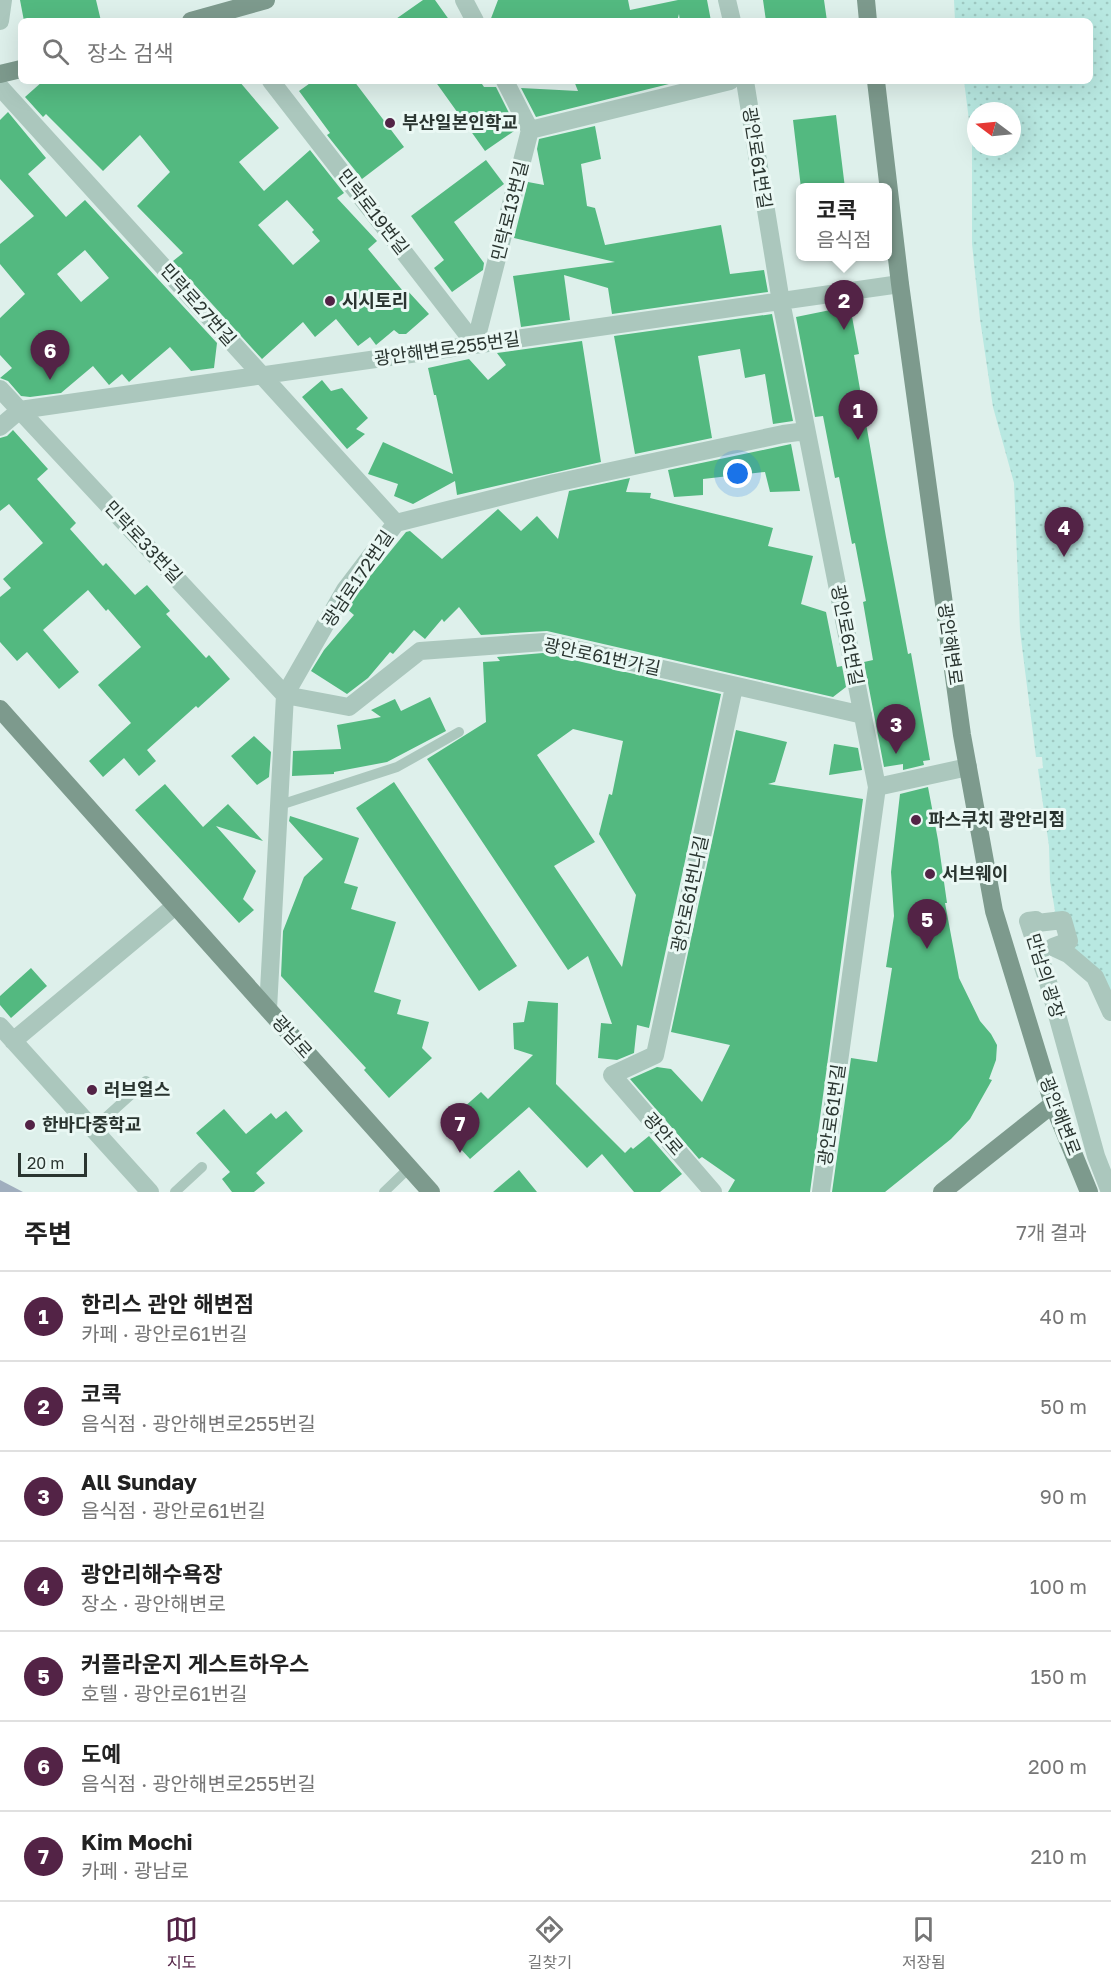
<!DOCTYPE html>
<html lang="ko">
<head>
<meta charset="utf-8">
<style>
	:root { --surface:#fff; --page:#f2f2f2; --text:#222; --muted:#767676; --line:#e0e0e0; --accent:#532346 }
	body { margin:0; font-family:"Golos Text","Noto Sans KR",sans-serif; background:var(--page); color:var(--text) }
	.compass { position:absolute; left:967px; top:102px; width:54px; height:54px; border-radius:50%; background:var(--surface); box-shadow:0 6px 24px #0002; rotate:286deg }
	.scale { position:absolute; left:18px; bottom:15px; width:69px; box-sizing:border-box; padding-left:6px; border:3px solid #2a3530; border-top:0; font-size:16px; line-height:21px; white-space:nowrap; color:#2a3530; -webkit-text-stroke:4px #eaf8f4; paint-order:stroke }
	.you { position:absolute; left:738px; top:474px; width:21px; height:21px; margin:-15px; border:4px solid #fff; border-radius:50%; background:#1a73e8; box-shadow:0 0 0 9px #1a73e833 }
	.badge { display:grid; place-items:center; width:39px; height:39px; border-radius:50%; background:var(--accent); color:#fff; font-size:20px; font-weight:700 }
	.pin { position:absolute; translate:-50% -50px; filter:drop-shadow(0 2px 3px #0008) }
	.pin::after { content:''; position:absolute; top:32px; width:21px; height:18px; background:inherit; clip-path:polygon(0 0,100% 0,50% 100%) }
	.popup { position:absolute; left:796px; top:183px; width:96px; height:78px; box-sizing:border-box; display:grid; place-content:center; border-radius:9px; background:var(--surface); filter:drop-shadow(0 2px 4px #0005); font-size:20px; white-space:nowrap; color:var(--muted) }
	.popup b { font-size:22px; color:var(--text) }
	.popup::after { content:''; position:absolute; left:50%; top:100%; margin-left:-12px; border:12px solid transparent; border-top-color:var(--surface) }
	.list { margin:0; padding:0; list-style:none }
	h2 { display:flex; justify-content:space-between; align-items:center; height:78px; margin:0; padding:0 24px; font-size:26px }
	h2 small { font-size:20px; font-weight:400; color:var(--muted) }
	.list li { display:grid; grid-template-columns:39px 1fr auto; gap:18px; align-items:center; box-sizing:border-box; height:90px; padding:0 24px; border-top:2px solid var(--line) }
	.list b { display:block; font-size:22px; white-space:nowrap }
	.list p { margin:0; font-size:20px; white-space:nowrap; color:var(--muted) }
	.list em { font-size:20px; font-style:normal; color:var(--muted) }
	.icon { flex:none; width:33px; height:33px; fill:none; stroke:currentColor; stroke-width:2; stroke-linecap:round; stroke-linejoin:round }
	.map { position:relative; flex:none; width:1111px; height:1192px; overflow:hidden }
	.search { position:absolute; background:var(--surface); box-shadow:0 6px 24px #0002; left:18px; right:18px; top:18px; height:66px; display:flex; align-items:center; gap:15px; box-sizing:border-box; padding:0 21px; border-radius:9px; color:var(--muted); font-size:22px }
	.sheet { height:708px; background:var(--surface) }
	nav { display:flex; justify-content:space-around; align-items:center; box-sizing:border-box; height:84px; border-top:2px solid var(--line); background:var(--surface); font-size:16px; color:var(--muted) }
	nav a { display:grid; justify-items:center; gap:3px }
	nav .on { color:var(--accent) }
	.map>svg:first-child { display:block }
	.sand { fill:url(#sand-dots); fill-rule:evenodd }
	.park { fill:#a0aebe }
	.building { fill:#53b980; fill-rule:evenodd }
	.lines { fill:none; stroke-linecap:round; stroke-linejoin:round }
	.lane { stroke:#abc7bd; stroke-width:10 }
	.street { stroke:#abc7bd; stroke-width:18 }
	.secondary { stroke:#7d9a8d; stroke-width:18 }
	.poi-dot { fill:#532346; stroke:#eaf8f4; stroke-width:2 }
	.labels { text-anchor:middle; stroke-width:6; stroke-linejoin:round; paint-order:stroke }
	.poi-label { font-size:18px; font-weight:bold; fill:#2a3530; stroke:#eaf8f4; text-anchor:start }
	.street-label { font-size:18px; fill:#2a3530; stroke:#eaf8f4 }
</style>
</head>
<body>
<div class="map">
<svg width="1111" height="1192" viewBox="0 0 1111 1192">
	<defs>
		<pattern id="sand-dots" width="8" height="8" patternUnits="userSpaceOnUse" patternTransform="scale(1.5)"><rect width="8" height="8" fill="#b8e8e1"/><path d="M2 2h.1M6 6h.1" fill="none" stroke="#9ec8c1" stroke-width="1.8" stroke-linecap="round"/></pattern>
	</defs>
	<rect width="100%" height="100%" fill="#def0eb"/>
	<path class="sand" d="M954,0H1111V1012L1069,941L1051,916L1055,911L1050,881L1049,846L1038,769L1043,768L1042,757H1036L1020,631L1014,483L993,407L980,319L972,244V144L964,81H1090V21H955ZM976,111H1012V147H976Z"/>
	<path class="park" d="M0,1180L23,1192H0Z"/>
	<path class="building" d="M20,0H96L101,21H24Z
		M423,0H435L450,21H393Z
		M498,0H628L630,10L678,0H707L711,21H680L679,14L677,21H490Z
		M763,0H824L827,21H766Z
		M43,81H239L279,128L239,162L264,191L310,150L344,193L337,198L377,241L368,249L403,291L406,289L429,314L406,334H399L394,330L376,345L370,337L358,346L336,319L315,337L303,322L262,359L173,261L183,253L137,206L170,172L140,135L103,171L46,114L43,117L25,97ZM287,200L314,230L312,232L320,241L293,265L258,225Z
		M313,81H354L404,147L362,179L327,135L330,133L299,91Z
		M435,81H480L484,87H496L517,129L485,151Z
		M574,81H672L673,83L536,117L521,88L578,91Z
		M8,112L46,158L28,174L66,217L85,200L217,343L214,368L191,371L170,347L129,382L122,374L109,385L93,366L61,393L30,397L21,396L8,381L0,378L12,368L0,355V318L25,294L0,264V244L34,216L0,179V120ZM85,250L109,278L81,302L57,274Z
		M836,115L845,188H801L793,120Z
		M595,126L601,159L581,164L587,206L595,208L605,245L721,225L730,274L764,270L768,292L612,314L608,288L564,275L570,320L521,327L513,276L615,262L514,238L528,182L544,185L537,149L539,139Z
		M486,160L504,184L454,222L484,263L483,270L452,292L434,268L444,260L411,216Z
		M850,306L859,354L854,355L886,537L908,654L911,653L930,760L923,761L924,765L903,770V764L884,767L864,662L873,660L863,602L866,601L855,543L852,544L839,477L835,478L823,416L815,417L796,317Z
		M772,314L793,421L773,424L765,374L745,378L740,349L698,356L712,438L635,454L614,336Z
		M582,341L601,462L457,495L455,481L413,504L394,496L398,484L368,474L383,442L453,474L436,395H434L428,368L469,359L488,380L506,365L497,353Z
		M322,380L331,391L342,388L368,418L356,429L365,434L347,449L302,397Z
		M13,430L48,469L37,479L76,523L70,529L103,566L106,563L135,595L147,585L170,611L166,614L206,658L209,655L230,679L198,708L196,706L147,750L156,761L139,776L124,758L103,777L89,761L131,723L98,685L141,647L108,609L106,611L88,590L43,630L79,672L59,689L27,652L17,661L0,642V597L11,588L3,579L43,543L9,504L0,511V438L7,436Z
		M791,444L800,491L770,492L765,472L703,479V495L674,497L668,470Z
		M630,478L626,492L651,493L650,498L773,528L768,546L813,556L801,604L826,612L837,667L842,666L846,687L833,697L547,631L481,635L459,607L444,622L442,619L425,639L414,630L393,654L390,652L368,678L347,694L311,671L324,650L354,615L347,609L354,596L406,532L410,531L442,559L498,509L521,531L537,516L558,539L569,491Z
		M543,653L721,694L649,1028L637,1025L634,1053L617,1060L598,1058L601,1023L612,1024L588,956L568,970L427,759L486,722L483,662L500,661L497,657ZM573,729L623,741L612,795L609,794L599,834L636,895L622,967L554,866L595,842L537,755Z
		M430,697L446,731L387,762L334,772V774L292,776L293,751L341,749L337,725L381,717L371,710L395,699L401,711Z
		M736,730L787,742L775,782L768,784L863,799L810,1192H728L735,1180L702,1157L699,1159L630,1079L657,1067L671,1069L702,1102L730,1045L671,1032Z
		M254,736L271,752L269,777L257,785L231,756Z
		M834,744L858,748L862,770L829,775Z
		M394,782L517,966L479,991L356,808Z
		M165,784L203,827L228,804L263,841L216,826L256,871L243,899L254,910L239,923L135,810Z
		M928,787L938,840L947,903H945L959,978L980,1021L991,1034L997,1045L996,1060L989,1079L992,1080L970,1119L951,1139L885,1192H832L851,1058L877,1062L892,968L886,967L894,916L891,872L900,794Z
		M290,816L359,838L344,883L358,887L351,909L396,922L374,992L401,1000L397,1014L429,1022L422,1048L432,1058L389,1098L364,1070L366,1068L281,976L283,931L304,877L323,859L289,821Z
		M31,968L47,986L11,1018L0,1005V996Z
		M528,1001L558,1003L556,1084L625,1153L631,1147L633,1149L649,1136L682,1174L660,1192H634L602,1154L587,1168L529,1107L470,1159L448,1135L467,1116L462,1109L481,1092L488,1099L533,1055L514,1049L513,1023L524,1022Z
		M224,1109L246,1134L271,1113L276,1119L286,1111L303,1131L256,1173L265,1183L254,1192H232L222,1179L230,1172L196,1133Z
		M519,1170L537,1192H493Z"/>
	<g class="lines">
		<path class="lane" d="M280,805L397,767L459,732
			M93,1129L146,1081
			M175,1192L202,1167
			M384,1192L409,1168"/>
		<path class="street" d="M464,0L475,21
			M727,0L732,21
			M0,21L3,0
			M271,81L475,344
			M745,81L780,296L877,787L821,1192
			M0,87L396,523
			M530,130L730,81
			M475,344L530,130L505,81
			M0,389L285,695L349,707L420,651L544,642L863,715
			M0,427L20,410L900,284
			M877,787L968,767
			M268,1009L285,695L345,590L396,523L555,483L783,434L806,431
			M0,1026L150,1192
			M13,1041L175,906
			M713,1192L612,1075L655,1055L734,687
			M1110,1192L1096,1156L1048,982L1028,921L1036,920L1037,923L1063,920L1069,941L1053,947L1068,954L1095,977L1111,1012"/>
		<path class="secondary" d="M866,0L868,21
			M191,21L266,0
			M0,74L21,69
			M876,81L900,284L962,735L994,911L1053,1104L1089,1192
			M0,709L431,1192
			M942,1192L1053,1104"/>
	</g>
	<g class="poi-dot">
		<circle cx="390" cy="123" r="6"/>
		<circle cx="330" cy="301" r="6"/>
		<circle cx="916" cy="820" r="6"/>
		<circle cx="930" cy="874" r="6"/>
		<circle cx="92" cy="1090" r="6"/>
		<circle cx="30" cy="1125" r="6"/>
	</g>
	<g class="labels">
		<g class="poi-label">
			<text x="402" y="129">부산일본인학교</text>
			<text x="342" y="307">시시토리</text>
			<text x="928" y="826">파스쿠치 광안리점</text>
			<text x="942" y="880">서브웨이</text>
			<text x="104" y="1096">러브얼스</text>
			<text x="42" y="1131">한바다중학교</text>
		</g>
		<g class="street-label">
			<text transform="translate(757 158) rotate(81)" y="6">광안로61번길</text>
			<text transform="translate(510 211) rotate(-76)" y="6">민락로13번길</text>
			<text transform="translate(373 212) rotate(52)" y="6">민락로19번길</text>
			<text transform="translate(198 305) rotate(48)" y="6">민락로27번길</text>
			<text transform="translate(447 349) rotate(-8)" y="6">광안해변로255번길</text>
			<text transform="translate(143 542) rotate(47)" y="6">민락로33번길</text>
			<text transform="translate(358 579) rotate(-56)" y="6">광남로172번길</text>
			<text transform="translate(847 635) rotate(79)" y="6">광안로61번길</text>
			<text transform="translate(950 644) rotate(82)" y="6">광안해변로</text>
			<text transform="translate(602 657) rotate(12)" y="6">광안로61번가길</text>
			<text transform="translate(690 894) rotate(-78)" y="6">광안로61번나길</text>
			<text transform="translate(1045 976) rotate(73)" y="6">만남의 광장</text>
			<text transform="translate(292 1037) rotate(48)" y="6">광남로</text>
			<text transform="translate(832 1115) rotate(-82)" y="6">광안로61번길</text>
			<text transform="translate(1060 1116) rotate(69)" y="6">광안해변로</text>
			<text transform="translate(663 1134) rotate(49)" y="6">광안로</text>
		</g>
	</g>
</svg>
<svg class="compass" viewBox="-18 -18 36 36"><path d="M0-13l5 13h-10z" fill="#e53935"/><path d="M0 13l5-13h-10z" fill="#767676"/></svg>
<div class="scale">20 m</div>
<div class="you"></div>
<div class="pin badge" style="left:858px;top:440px">1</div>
<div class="pin badge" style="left:844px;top:330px">2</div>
<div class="popup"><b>코콕</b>음식점</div>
<div class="pin badge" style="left:896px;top:754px">3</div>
<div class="pin badge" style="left:1064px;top:557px">4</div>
<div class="pin badge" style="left:927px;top:949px">5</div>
<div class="pin badge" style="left:50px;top:380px">6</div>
<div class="pin badge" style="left:460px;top:1153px">7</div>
<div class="search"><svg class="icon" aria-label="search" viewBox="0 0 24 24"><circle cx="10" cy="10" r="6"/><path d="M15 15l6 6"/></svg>장소 검색</div>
</div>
<section class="sheet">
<h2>주변<small>7개 결과</small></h2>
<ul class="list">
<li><span class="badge">1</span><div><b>한리스 관안 해변점</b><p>카페 · 광안로61번길</p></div><em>40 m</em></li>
<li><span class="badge">2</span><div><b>코콕</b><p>음식점 · 광안해변로255번길</p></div><em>50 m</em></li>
<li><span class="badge">3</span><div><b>All Sunday</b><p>음식점 · 광안로61번길</p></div><em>90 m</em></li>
<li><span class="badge">4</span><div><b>광안리해수욕장</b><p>장소 · 광안해변로</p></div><em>100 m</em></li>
<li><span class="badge">5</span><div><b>커플라운지 게스트하우스</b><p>호텔 · 광안로61번길</p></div><em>150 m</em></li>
<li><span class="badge">6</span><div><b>도예</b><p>음식점 · 광안해변로255번길</p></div><em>200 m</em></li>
<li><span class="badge">7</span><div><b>Kim Mochi</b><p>카페 · 광남로</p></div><em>210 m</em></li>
</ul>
</section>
<nav>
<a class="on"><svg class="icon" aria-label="map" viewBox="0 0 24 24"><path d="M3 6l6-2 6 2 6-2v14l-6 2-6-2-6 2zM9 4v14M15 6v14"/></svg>지도</a>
<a><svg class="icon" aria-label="directions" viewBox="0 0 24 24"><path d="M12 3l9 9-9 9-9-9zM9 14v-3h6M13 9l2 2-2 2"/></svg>길찾기</a>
<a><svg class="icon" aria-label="saved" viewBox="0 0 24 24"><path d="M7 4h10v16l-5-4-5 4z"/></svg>저장됨</a>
</nav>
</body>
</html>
